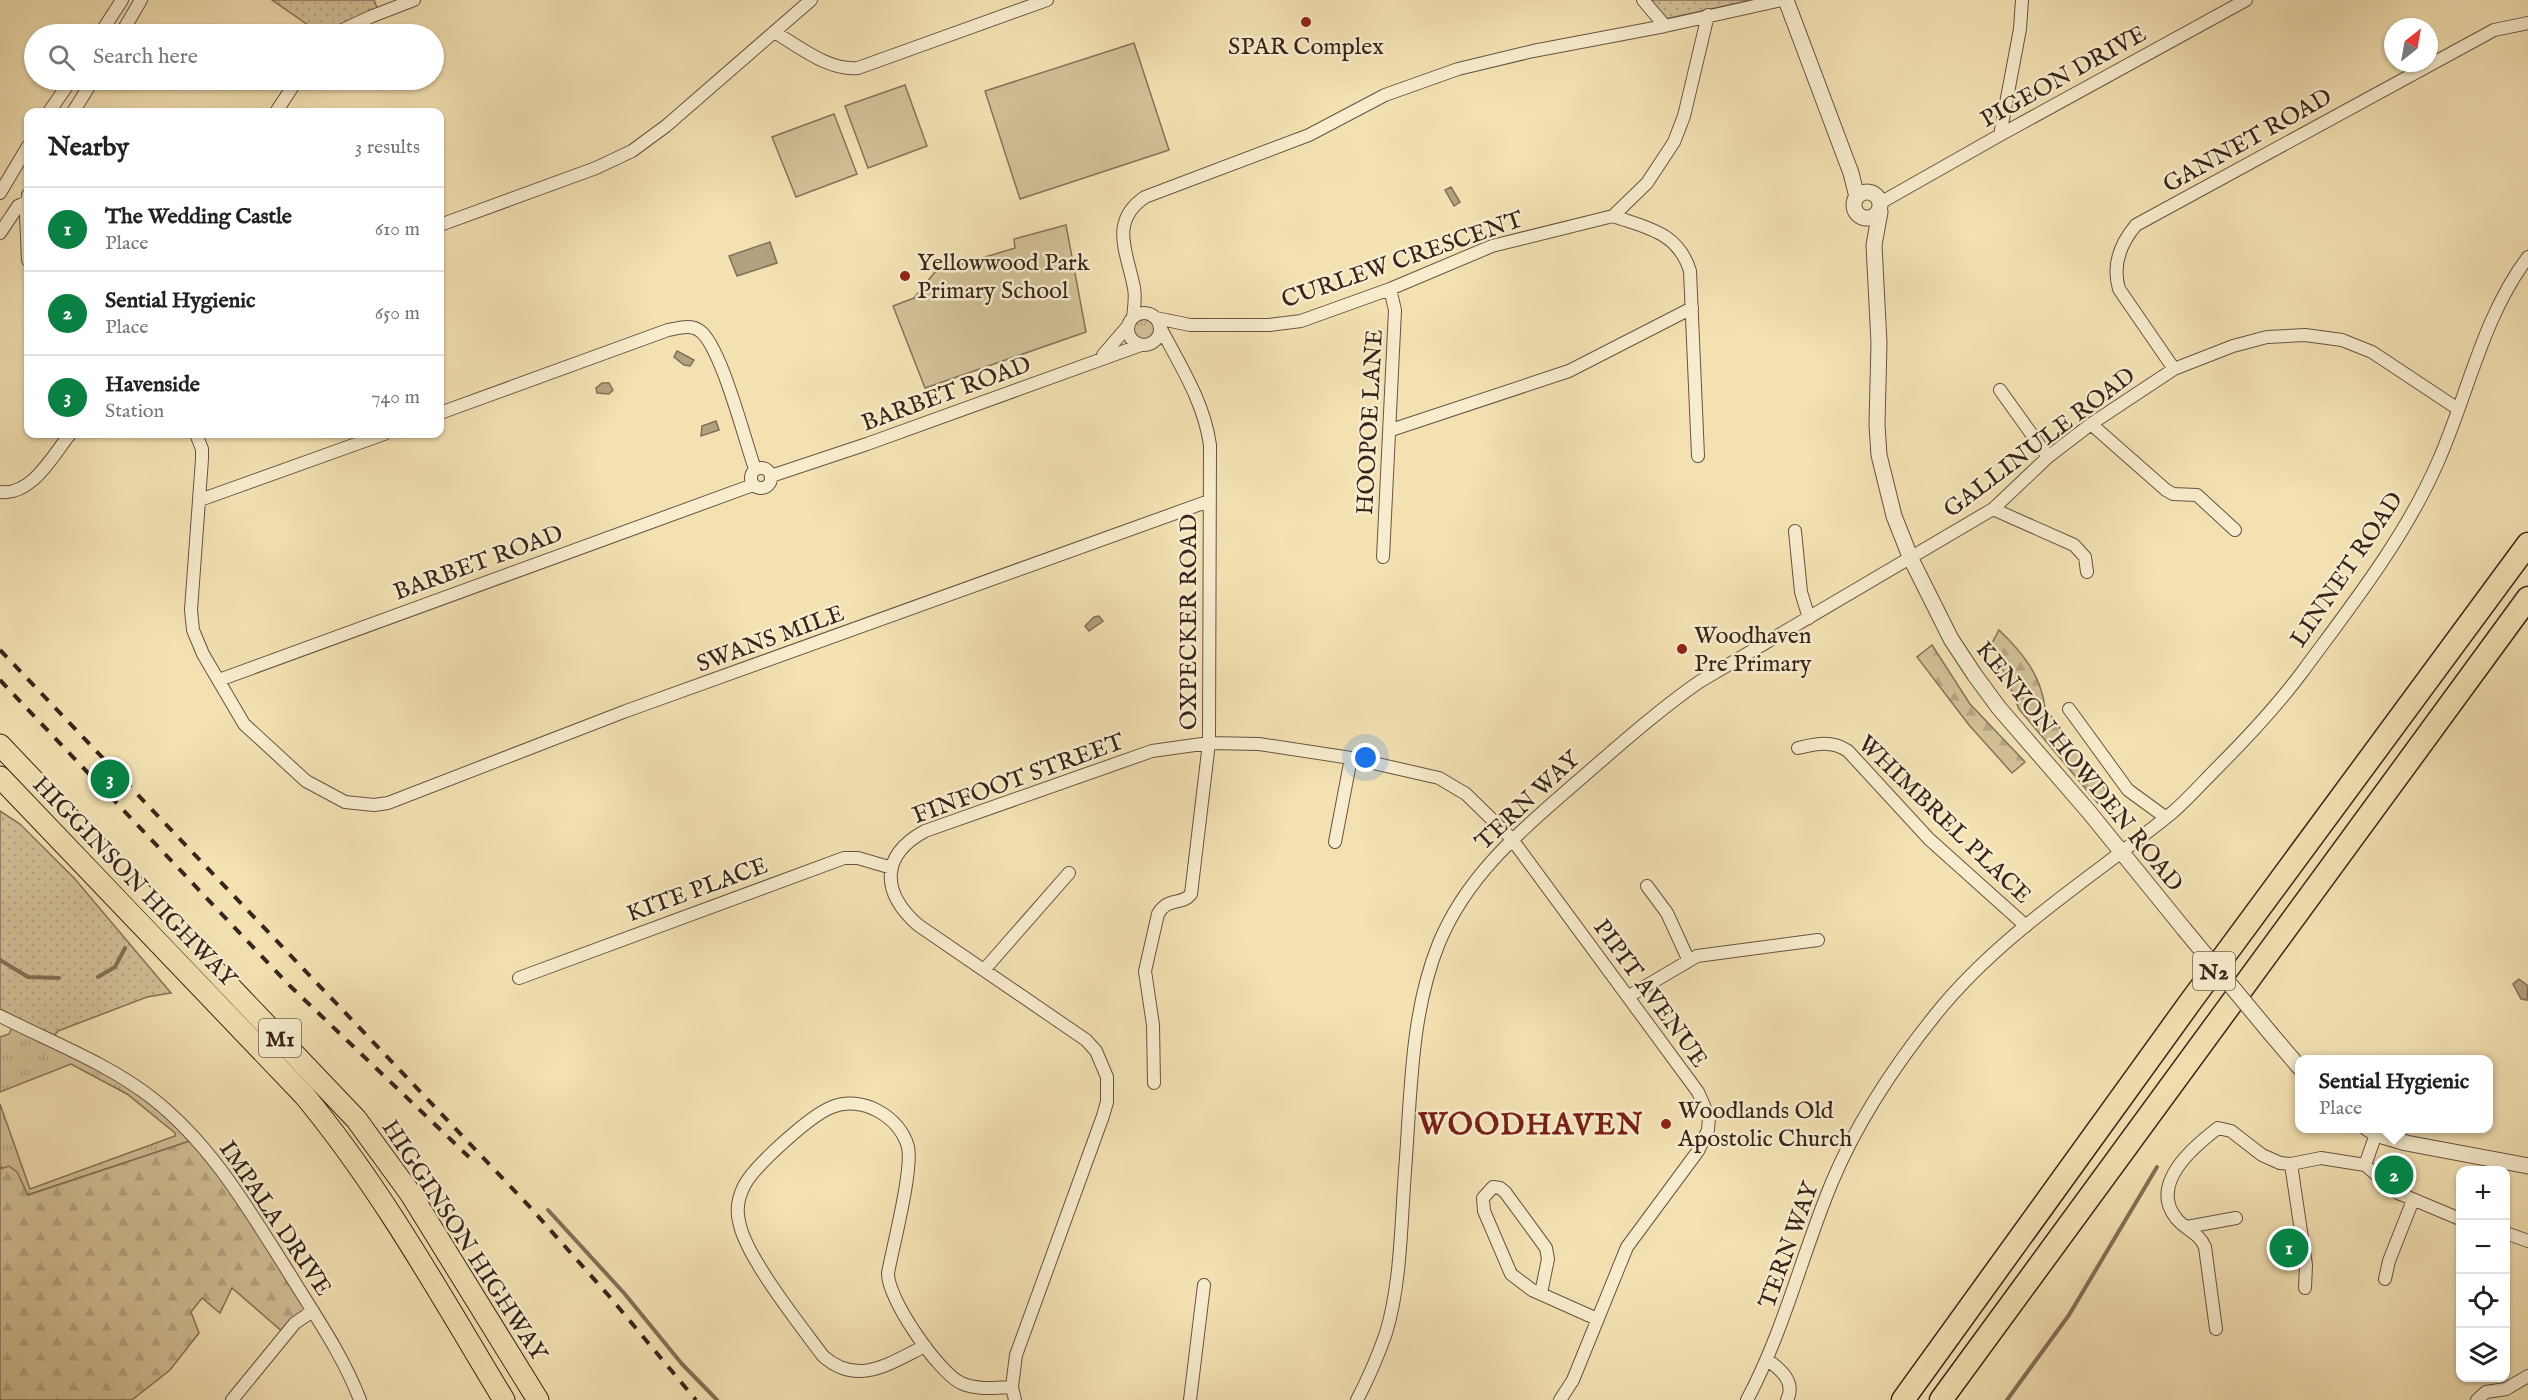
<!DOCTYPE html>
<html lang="en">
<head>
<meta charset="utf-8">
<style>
	:root { --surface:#fff; --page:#f6f6f6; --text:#222; --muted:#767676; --line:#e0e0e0; --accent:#0b8043 }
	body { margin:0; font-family:"IM FELL English",serif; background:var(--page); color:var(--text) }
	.controls { position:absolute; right:18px; bottom:18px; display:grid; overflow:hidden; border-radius:12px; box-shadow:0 2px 4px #0004 }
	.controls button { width:54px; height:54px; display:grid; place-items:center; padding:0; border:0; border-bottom:2px solid var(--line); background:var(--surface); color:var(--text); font:30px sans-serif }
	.compass { position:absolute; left:2384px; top:18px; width:54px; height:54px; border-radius:50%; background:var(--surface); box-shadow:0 2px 4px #0004; rotate:31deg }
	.you { position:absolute; left:1366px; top:758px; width:21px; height:21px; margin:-15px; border:4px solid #fff; border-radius:50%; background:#1a73e8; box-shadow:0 0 0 9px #1a73e833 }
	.badge { display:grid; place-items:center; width:39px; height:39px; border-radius:50%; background:var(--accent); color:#fff; font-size:20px; font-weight:700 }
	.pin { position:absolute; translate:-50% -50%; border:3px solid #fff; box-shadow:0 2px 6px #0006 }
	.popup { position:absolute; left:2295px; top:1055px; width:198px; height:78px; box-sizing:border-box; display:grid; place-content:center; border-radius:12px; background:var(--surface); filter:drop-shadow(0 2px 4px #0005); font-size:20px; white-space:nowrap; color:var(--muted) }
	.popup b { font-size:22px; color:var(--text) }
	.popup::after { content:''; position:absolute; left:50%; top:100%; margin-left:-12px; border:12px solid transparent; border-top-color:var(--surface) }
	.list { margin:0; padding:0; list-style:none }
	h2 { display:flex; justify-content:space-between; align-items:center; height:78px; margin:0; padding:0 24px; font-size:26px }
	h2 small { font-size:20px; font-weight:400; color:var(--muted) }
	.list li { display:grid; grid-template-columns:39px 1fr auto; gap:18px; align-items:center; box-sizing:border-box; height:84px; padding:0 24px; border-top:2px solid var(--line) }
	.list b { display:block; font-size:22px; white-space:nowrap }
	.list p { margin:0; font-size:20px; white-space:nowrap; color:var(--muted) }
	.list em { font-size:20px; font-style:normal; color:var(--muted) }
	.icon { flex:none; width:33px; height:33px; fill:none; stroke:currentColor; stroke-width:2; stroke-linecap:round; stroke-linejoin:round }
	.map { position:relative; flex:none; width:2528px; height:1400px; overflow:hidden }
	.search { position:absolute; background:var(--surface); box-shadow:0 2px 4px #0004; left:24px; top:24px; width:420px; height:66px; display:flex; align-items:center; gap:15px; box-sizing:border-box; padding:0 21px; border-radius:33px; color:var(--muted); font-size:22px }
	.panel { position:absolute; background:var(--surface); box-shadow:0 2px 4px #0004; left:24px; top:108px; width:420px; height:330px; border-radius:12px }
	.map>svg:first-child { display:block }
	.grass { fill:url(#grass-tufts); stroke:#86725a; stroke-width:1.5 }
	.forest { fill:url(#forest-firs); stroke:#86725a; stroke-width:1.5 }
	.park { fill:url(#park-dots); stroke:#86725a; stroke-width:1.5 }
	.pitch { fill:#d3c198; stroke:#86725a; stroke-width:1.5 }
	.water { fill:#b3a17f; stroke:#826f57; stroke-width:1.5 }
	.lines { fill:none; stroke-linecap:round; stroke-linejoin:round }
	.stream { stroke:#826f57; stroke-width:4 }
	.minor-casing { stroke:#675342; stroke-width:14 }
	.tertiary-casing { stroke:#675342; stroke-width:17 }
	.trunk-casing { stroke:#38241c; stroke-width:23 }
	.motorway-casing { stroke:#38241c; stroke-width:25 }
	.minor { stroke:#f7eccd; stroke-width:12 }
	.tertiary { stroke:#f7eccd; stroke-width:15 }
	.trunk { stroke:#f3e1b2; stroke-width:21 }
	.motorway { stroke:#f3e1b2; stroke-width:22 }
	.rail { stroke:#38241c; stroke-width:4; stroke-dasharray:10 10; stroke-linecap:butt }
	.tertiary-bridge-casing { stroke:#675342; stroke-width:17; stroke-linecap:butt }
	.tertiary-bridge { stroke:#f7eccd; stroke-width:15 }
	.poi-dot { fill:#8f2418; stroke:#f7eccd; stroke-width:2 }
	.labels { text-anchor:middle; stroke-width:5; stroke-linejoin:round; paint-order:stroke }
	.shield { fill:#f7eccd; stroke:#716051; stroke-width:1.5 }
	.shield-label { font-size:22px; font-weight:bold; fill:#38241c }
	.poi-label { font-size:24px; fill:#38241c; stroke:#f7eccd; text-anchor:start }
	.street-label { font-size:24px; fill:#38241c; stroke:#f7eccd }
	.district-label { font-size:30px; font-weight:bold; letter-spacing:1.5px; fill:#7a1f14; stroke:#f7eccd }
</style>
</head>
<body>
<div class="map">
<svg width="2528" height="1400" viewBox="0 0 2528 1400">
	<defs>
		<pattern id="grass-tufts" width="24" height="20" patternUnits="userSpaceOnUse" patternTransform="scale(1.5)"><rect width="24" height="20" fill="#d3c198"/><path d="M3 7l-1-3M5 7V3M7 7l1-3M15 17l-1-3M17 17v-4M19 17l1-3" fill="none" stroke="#b6a682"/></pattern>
		<pattern id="forest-firs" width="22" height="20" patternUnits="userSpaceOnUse" patternTransform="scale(1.5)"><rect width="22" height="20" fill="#d3c198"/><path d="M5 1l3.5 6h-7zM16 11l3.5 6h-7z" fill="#b6a682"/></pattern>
		<pattern id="park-dots" width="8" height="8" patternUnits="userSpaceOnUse" patternTransform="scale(1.5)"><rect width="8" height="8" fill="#d3c198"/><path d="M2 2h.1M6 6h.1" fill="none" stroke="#b6a682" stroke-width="1.8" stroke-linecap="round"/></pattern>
	</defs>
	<rect width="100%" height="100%" fill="#f3e1b2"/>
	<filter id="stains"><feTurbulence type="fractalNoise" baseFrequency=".00333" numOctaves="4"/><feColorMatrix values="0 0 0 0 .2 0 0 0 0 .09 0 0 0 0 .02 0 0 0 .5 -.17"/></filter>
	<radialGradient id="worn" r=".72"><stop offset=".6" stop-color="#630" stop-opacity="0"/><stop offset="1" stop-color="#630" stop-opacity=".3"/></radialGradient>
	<path class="grass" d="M1133 330a11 11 0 1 1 22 0a11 11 0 1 1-22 0Z
		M14,1023L111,1071L196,1139L27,1195L2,1167L0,1169V1104L30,1189L175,1136V1133L127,1094L71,1064L0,1092V1037L9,1034Z"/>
	<path class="forest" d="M1999,630C2022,652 2041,675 2045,708L2112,798L2106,813L2019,709L1992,643Z
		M1932,645L1970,704L2025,762L2012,773L1969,725L1917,657Z
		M196,1139L313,1311L285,1334L232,1288L220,1313L202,1298L191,1312L199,1333L170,1370L132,1400H0V1169L9,1166L17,1172L28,1195Z"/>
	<path class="park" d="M272,0H374L378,10L328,34H321Z
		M1649,0H1752L1661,20Z
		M0,811L20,824L75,879L171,993L147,997L58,1031L50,1041L0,1016Z"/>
	<path class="pitch" d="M1134,43L1169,150L1020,199L985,91Z
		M905,85L927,146L868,168L845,106Z
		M834,114L857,174L796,197L772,137Z
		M1066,225L1086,332L925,388L893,306L914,298L935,272L1015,248L1014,239Z"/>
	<path class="water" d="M1451,187L1460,202L1454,206L1445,190Z
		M770,242L777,263L737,276L729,256Z
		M677,351L694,360L690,366L684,365L674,357Z
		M602,383H609L613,390L609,394L597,393L596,388Z
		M716,421L719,430L701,436L702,426Z
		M1099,616L1103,621L1089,631L1085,626L1094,617Z
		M2519,979L2528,986L2527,1000L2521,999L2513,984Z"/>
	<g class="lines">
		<path class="stream" d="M0,960L28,977L59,978
			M98,977L115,967L125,948
			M548,1210L624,1293L682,1364L717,1400
			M2007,1400L2069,1315L2157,1167"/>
		<g class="minor-casing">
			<path id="minor" d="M1643,0L1665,26
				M774,32C799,46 828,71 858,68L1047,0
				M100,34L122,0
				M121,34L141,0
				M334,34L370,17L414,0
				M49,112L71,80
				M73,112L93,80
				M276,112L297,80
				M2000,135L2020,29L2022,0
				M0,193L28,146
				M28,195L26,215L28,260
				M1880,203L2000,135L2246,0
				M1613,216C1647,228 1678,232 1690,271L1698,456
				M440,225L596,168L632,151L666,126L811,0
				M0,233L18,206L27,202
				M1128 329a16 16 0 1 1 32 0a16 16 0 1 1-32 0Z
				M1133,317C1134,308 1136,298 1134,288C1128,254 1108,222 1145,197L1309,135L1385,95L1458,69L1533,51L1665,26L1782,0
				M1156,318L1190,325H1269L1301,321L1390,289L1492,246L1613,216L1647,183L1674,142L1684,116L1708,15
				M1103,355L1128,326
				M2174,369L2119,289C2112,265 2120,244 2136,225L2494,30L2528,23
				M2000,390L2048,457
				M440,413L668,330C679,328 691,324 700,331C721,346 745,441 755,469
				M2091,424L2166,490L2173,494L2197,495L2235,530
				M1391,430L1569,371L1692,308
				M196,434L202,449V459L191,610L193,630L203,654L244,724L306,781L345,802L374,805L388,803L626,711L1209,501
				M751 478a10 10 0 1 1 20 0a10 10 0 1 1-20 0Z
				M771,476L867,444L1141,345
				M0,492C32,496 53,455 70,434
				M200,500L384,434
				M1993,509L2074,545L2085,557L2087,572
				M1795,531L1801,592L1809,618
				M1383,557L1395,310L1390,289
				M219,680L753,485
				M2069,709L2128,790L2165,817
				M1798,748C1816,744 1831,740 1848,751L1929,839L2026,926
				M1335,842L1351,758
				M1647,886L1667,913L1688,959
				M984,970L1069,873
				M519,978L844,858H858L892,868
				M1629,996L1697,956L1818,940
				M0,1016C51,1042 107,1063 152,1098C212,1145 249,1210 289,1273C314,1314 343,1355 360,1400
				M1154,1083L1153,1025L1145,971L1158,914C1168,896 1182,906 1191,894L1209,743L1210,445C1204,402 1180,365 1160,327
				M2291,1164L2306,1265L2305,1288
				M2365,1165L2376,1134
				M2187,1227L2236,1218
				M2506,1233L2528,1241
				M2385,1279L2389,1261L2413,1200
				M1541,1293L1548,1259L1546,1248L1505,1192L1500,1188L1493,1187L1483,1198L1484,1211L1511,1274L1532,1290L1597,1319
				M2216,1329L2205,1247C2199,1232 2185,1230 2176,1218C2149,1184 2193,1147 2218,1128L2231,1131L2262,1155L2280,1163L2291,1164L2321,1158L2365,1165L2398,1193L2460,1219
				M925,1346C890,1363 858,1387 823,1356C801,1326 744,1255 739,1221C736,1209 739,1196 744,1186C754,1166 811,1115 832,1107C861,1095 900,1116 908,1147C913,1170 893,1246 888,1273C887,1298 938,1372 961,1383C977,1390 995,1388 1012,1387
				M1768,1360C1781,1370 1796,1382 1787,1400
				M232,1400L295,1323L313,1311
				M1015,1400L1012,1387L1016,1355L1103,1116L1107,1102V1077L1096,1051L1086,1040L918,925C882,893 879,856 925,831L1152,751L1209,743L1259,744L1351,758L1439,778L1466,794L1511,838L1698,1092L1709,1117L1708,1130L1698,1151L1627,1247L1573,1380L1560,1400
				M1190,1400L1204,1285
				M1357,1400C1368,1379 1378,1356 1386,1333C1401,1284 1401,1223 1405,1171C1411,1096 1410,1014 1439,943C1469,870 1529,824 1586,774C1623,742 1659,710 1699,682L1993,509L2048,457L2091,424L2174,369L2233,346L2267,337L2305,335L2342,340L2372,352L2458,409
				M1747,1400C1784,1331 1802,1254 1832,1182C1858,1120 1894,1066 1936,1014C2001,933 2093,877 2173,812C2189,798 2203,782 2218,767C2248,737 2277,706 2303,671C2351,606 2404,539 2437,464C2468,395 2482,318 2528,257
				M2477,1400L2486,1392L2506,1389L2528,1376"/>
		</g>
		<g class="tertiary-casing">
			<path id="tertiary" d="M1786,0L1851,173L1857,197
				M1854 205a13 13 0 1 1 26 0a13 13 0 1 1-26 0Z
				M1880,212L1874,245L1879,343L1877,425L1879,455L1894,516L1911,559L1951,639L1974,674L1999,708L2089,812L2184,929
				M2271,1034L2300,1068
				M2367,1128L2376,1134L2406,1143L2528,1166"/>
		</g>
		<g class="trunk-casing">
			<path id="trunk" d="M0,745L356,1119L410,1193L538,1400
				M0,777L304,1095C382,1189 441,1296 504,1400"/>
		</g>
		<g class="motorway-casing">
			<path id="motorway" d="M1903,1400L2191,1001L2528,544
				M1941,1400L2528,598"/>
		</g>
		<use href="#minor" class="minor"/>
		<use href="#tertiary" class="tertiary"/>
		<use href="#trunk" class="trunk"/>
		<use href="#motorway" class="motorway"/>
		<path class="rail" d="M0,650L529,1206L609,1296L696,1400
			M0,680L289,985L469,1157"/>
		<g class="tertiary-bridge-casing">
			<path id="tertiary-bridge" d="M2184,929L2271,1034"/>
		</g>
		<use href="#tertiary-bridge" class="tertiary-bridge"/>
	</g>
	<g class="poi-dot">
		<circle cx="1306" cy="22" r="6"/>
		<circle cx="905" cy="276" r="6"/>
		<circle cx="1682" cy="649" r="6"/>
		<circle cx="1666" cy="1124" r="6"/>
	</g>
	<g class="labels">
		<g class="shield">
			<rect x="2193" y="952" width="42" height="38" rx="4.5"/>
			<rect x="259" y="1019" width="42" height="38" rx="4.5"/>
		</g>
		<g class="shield-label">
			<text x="2214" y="979">N2</text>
			<text x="280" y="1046">M1</text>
		</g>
		<g class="poi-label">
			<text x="1306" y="54" text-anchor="middle">SPAR Complex</text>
			<text x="917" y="270">Yellowwood Park<tspan x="917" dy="28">Primary School</tspan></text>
			<text x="1694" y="643">Woodhaven<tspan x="1694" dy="28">Pre Primary</tspan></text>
			<text x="1678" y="1118">Woodlands Old<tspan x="1678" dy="28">Apostolic Church</tspan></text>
		</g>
		<g class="street-label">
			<text transform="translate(2063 76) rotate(-29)" y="8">PIGEON DRIVE</text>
			<text transform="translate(2247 140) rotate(-29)" y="8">GANNET ROAD</text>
			<text transform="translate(1402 259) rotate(-19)" y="8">CURLEW CRESCENT</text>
			<text transform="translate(946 393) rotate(-20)" y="8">BARBET ROAD</text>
			<text transform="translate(1369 422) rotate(-87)" y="8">HOOPOE LANE</text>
			<text transform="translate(2039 442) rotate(-37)" y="8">GALLINULE ROAD</text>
			<text transform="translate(478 562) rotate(-20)" y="8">BARBET ROAD</text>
			<text transform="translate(2346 569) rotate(-56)" y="8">LINNET ROAD</text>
			<text transform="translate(1188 622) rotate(-90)" y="8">OXPECKER ROAD</text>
			<text transform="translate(770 638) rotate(-20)" y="8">SWANS MILE</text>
			<text transform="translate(2080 766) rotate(51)" y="8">KENYON HOWDEN ROAD</text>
			<text transform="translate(1018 778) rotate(-20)" y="8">FINFOOT STREET</text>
			<text transform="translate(1527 800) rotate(-43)" y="8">TERN WAY</text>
			<text transform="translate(1945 819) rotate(44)" y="8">WHIMBREL PLACE</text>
			<text transform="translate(135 881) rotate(46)" y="8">HIGGINSON HIGHWAY</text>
			<text transform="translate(697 889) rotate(-20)" y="8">KITE PLACE</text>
			<text transform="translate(1651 993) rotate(54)" y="8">PIPIT AVENUE</text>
			<text transform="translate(276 1218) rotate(56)" y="8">IMPALA DRIVE</text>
			<text transform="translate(465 1240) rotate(57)" y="8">HIGGINSON HIGHWAY</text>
			<text transform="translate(1788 1245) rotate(-70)" y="8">TERN WAY</text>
		</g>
		<g class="district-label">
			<text x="1531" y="1134">WOODHAVEN</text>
		</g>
	</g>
	<rect width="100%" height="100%" filter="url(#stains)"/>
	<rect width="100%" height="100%" fill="url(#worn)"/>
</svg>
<div class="controls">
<button>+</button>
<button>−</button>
<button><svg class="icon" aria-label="locate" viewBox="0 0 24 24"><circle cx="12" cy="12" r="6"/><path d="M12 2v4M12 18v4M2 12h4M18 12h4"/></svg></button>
<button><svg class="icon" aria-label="layers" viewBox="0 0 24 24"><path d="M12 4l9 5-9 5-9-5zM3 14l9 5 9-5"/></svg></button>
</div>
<svg class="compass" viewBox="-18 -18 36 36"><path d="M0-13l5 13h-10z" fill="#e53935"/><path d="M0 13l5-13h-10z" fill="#767676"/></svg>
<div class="you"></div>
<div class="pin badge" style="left:2289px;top:1248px">1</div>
<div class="pin badge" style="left:2394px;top:1175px">2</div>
<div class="popup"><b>Sential Hygienic</b>Place</div>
<div class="pin badge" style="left:110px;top:779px">3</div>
<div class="search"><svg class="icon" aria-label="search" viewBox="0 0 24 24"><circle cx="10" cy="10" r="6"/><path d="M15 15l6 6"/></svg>Search here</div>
<section class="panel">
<h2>Nearby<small>3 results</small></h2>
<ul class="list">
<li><span class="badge">1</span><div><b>The Wedding Castle</b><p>Place</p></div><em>610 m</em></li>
<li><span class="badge">2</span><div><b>Sential Hygienic</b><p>Place</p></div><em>650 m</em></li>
<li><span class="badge">3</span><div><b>Havenside</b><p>Station</p></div><em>740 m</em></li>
</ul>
</section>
</div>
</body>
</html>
